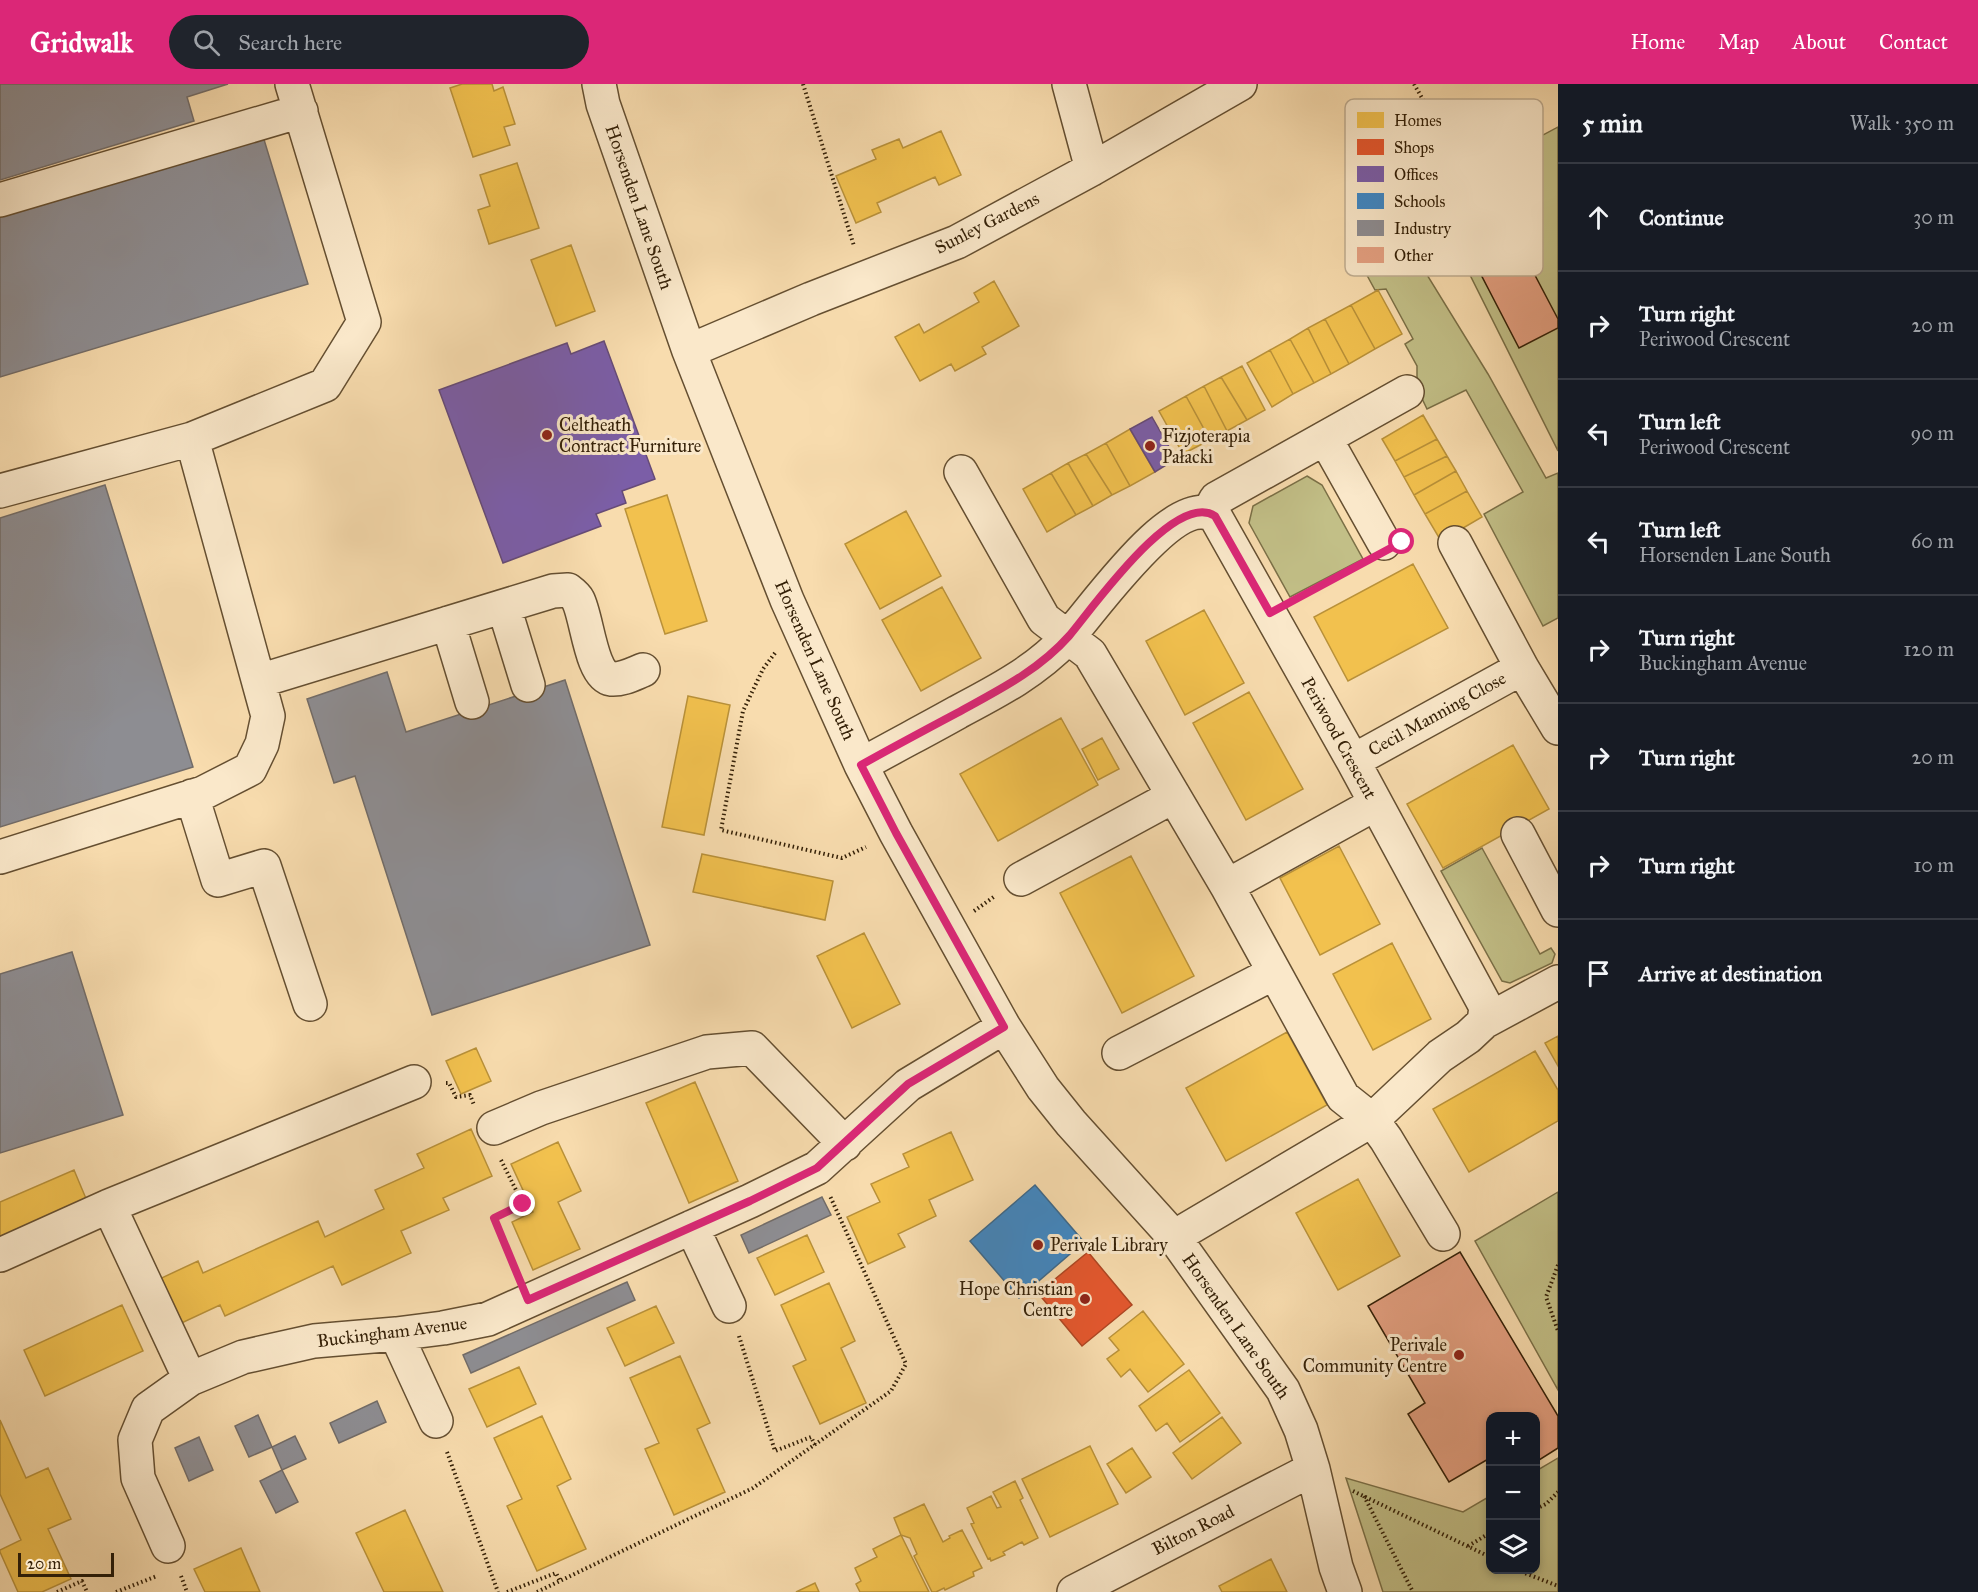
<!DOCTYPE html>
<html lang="en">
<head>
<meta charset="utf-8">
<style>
	:root { --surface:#171b24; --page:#20242c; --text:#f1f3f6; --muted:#9ea1a6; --line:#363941; --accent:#db2777 }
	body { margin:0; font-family:"IM FELL Great Primer",serif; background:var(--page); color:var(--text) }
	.controls { position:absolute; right:18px; bottom:18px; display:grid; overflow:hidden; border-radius:12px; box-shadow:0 3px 9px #0003 }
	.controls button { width:54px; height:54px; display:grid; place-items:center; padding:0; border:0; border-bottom:2px solid var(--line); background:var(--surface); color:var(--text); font:30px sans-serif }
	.scale { position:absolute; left:18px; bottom:15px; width:96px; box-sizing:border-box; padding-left:6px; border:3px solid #342007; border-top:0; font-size:16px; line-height:21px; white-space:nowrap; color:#342007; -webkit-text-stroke:4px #fae8ca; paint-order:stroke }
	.stop { position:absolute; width:18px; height:18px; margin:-14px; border:4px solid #db2777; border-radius:50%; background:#fff }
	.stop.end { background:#db2777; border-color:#fff; box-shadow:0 2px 6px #0008 }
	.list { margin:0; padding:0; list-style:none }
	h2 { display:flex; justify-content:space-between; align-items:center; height:78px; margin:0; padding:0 24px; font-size:26px }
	h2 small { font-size:20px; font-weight:400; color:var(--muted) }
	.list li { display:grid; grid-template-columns:39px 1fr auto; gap:18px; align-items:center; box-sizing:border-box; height:108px; padding:0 24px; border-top:2px solid var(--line) }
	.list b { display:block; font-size:22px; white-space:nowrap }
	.list p { margin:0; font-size:20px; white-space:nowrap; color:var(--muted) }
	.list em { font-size:20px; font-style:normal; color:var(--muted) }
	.icon { flex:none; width:33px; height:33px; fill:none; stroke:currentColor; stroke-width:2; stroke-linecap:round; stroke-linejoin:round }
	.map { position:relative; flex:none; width:1558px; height:1508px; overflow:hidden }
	header { display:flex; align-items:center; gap:36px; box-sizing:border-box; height:84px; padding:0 30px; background:var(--accent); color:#fff }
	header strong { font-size:28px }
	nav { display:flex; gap:33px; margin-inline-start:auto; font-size:21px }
	.search { width:420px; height:54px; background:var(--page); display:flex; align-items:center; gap:15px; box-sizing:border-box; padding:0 21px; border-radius:33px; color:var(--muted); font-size:22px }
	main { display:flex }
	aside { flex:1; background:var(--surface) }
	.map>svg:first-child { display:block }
	.green { fill:#c2bf87; stroke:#7b7047; stroke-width:1.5 }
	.homes { fill:#f2c14e; stroke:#b99139; stroke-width:1.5 }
	.shops { fill:#e4572e; stroke:#af4622; stroke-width:1.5 }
	.offices { fill:#7b5ea7; stroke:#664b77; stroke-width:1.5 }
	.schools { fill:#3f88c5; stroke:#3c698c; stroke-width:1.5 }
	.industry { fill:#8d8d92; stroke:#726c68; stroke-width:1.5 }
	.building { fill:#e4a081; stroke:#342007; stroke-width:1.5 }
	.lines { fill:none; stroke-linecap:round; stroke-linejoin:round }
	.minor-casing { stroke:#654f31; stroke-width:36 }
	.path { stroke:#342007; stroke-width:4; stroke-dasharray:1.5 3; stroke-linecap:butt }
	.minor { stroke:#fae8ca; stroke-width:33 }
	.route { stroke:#db2777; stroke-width:8 }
	.poi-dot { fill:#8f2418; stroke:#fae8ca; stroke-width:2 }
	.labels { text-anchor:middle; stroke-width:6; stroke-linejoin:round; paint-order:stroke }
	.street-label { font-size:18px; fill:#342007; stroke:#fae8ca }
	.poi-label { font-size:18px; fill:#342007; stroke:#fae8ca; text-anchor:start }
	.key { fill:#fae8ca; stroke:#bfac90; stroke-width:1.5 }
	.key-label { font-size:16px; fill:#342007 }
</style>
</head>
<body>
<header>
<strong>Gridwalk</strong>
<div class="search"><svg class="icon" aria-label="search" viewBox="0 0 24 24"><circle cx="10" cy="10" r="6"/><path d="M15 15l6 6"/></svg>Search here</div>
<nav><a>Home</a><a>Map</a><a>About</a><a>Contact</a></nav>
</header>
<main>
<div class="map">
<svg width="1558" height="1508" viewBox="0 0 1558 1508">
	<rect width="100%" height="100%" fill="#f8dcae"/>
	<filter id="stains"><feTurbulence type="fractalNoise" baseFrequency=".00333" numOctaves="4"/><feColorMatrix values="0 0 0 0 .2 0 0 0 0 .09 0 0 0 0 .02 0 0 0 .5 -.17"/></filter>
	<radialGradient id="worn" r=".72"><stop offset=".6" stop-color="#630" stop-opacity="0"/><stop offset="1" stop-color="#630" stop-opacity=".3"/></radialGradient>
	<path class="green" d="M1558,43V367L1430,111Z
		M1405,155L1488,290L1546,394L1558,389V534L1543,542L1484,430L1523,408L1466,306L1427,325L1417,304V282L1405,260L1413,255L1386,205L1375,206L1357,173Z
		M1307,392L1322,401L1363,475L1290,513L1249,439L1253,422Z
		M1482,764L1540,870L1551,864L1555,870L1552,879L1510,899L1502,897L1441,787Z
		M1558,1108V1306L1475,1157Z
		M1558,1374V1508H1383L1346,1394L1463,1428L1490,1412V1486H1536V1387Z"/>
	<path class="homes" d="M462,0H492L494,7L503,3L515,40L504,43L510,61L473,73L450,4Z
		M941,47L961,91L939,101L935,93L877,119L881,128L856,139L836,92L876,75L872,66L899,55L903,64Z
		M517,79L539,144L489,160L478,126L490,122L480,91Z
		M571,161L595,227L556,242L531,176Z
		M994,197L1019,242L982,263L986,270L955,287L951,280L920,297L895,253L919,240L924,249L979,218L974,209Z
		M1378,206L1402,250L1375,265L1351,221Z
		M1351,221L1375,265L1349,280L1325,235Z
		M1325,235L1349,280L1331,290L1308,244Z
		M1308,244L1331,290L1314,299L1290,255Z
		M1290,255L1314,299L1293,310L1270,266Z
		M1270,266L1293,310L1272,323L1247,279Z
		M1242,282L1265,326L1247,336L1221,293Z
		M1221,293L1247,336L1227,347L1204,302Z
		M1204,302L1227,347L1210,356L1186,312Z
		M1186,312L1210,356L1183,370L1159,327Z
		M1423,331L1437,355L1395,377L1382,355Z
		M1130,345L1155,388L1130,402L1106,359Z
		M1437,355L1447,372L1404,393L1395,377Z
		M1106,359L1130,402L1112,411L1086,370Z
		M1086,370L1112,411L1093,422L1068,379Z
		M1447,372L1456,387L1414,411L1404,393Z
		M1068,379L1093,422L1076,431L1051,389Z
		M1456,387L1467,407L1425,430L1414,411Z
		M1051,389L1076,431L1047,448L1023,405Z
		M1467,407L1482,433L1441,457L1425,430Z
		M667,411L707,537L665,550L625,425Z
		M906,427L941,492L880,525L845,460Z
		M1413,480L1448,544L1348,597L1314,533Z
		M942,503L981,574L921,607L882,536Z
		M1204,526L1244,599L1185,631L1146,557Z
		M1249,608L1303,705L1246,736L1193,639Z
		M688,612L730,621L704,751L662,743Z
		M1061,634L1098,701L998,757L960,690Z
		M1102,654L1119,685L1098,696L1082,665Z
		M1513,661L1549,725L1443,784L1407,720Z
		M1339,762L1380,840L1320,871L1280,794Z
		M702,770L833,797L825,836L693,808Z
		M1131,772L1194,892L1122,929L1060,809Z
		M864,849L900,920L852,944L817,872Z
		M1392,859L1431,935L1373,966L1333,890Z
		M1287,948L1327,1021L1226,1077L1186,1004Z
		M1558,952V982L1545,959Z
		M476,964L491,997L461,1010L446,977Z
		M1535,967L1558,1006V1037L1469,1088L1433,1025Z
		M695,998L738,1097L689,1119L646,1019Z
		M471,1045L492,1092L443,1114L449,1126L401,1147L411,1169L342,1201L333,1182L225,1232L220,1221L173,1243L153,1198L198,1177L203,1189L318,1137L325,1153L384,1125L375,1106L424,1084L417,1070Z
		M951,1048L973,1096L929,1116L936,1132L898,1150L905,1163L868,1180L847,1133L880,1118L871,1100L909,1083L903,1070Z
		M558,1058L581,1107L558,1118L580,1165L533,1186L512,1138L533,1128L511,1080Z
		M74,1086L90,1124L0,1163V1118Z
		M1358,1095L1400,1172L1338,1206L1296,1129Z
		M807,1151L824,1188L775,1211L757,1174Z
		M829,1199L855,1257L841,1264L866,1319L820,1340L793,1282L806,1276L781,1221Z
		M122,1221L143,1267L45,1312L24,1266Z
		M656,1222L674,1259L625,1282L607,1244Z
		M1143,1227L1184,1280L1148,1308L1130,1285L1121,1293L1107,1275L1119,1266L1109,1254Z
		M680,1272L710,1339L697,1345L725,1408L674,1431L645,1365L659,1359L630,1294Z
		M519,1283L536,1320L487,1343L469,1305Z
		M1189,1286L1220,1329L1180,1358L1167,1339L1156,1347L1139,1322Z
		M542,1332L571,1395L557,1402L586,1465L537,1487L507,1422L522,1415L494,1354Z
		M1222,1333L1241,1359L1192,1395L1173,1369Z
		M0,1336L26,1394L48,1384L71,1435L48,1445L71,1495L42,1508H18L0,1468V1466L21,1456L0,1410Z
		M1090,1362L1118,1420L1050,1453L1022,1395Z
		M1132,1364L1151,1393L1126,1409L1107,1380Z
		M1015,1397L1023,1414L1020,1416L1038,1454L1024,1461L1022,1458L1003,1468L1005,1471L991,1477L990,1474L988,1475L971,1440L974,1439L967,1424L991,1412L997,1424L1001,1423L993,1408Z
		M924,1420L943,1458L950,1454L949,1452L962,1446L982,1484L973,1488L974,1492L945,1506L944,1504L936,1508H932L914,1472L917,1470L910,1454L901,1451L894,1434Z
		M405,1426L443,1508H384L356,1449Z
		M901,1451L929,1508H860L856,1500L861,1497L855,1484L877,1473L873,1465Z
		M241,1464L260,1508H205L194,1485Z
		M1271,1475L1287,1508H1222L1219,1502Z
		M815,1499L819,1508H796Z"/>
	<path class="shops" d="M1088,1168L1132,1221L1082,1262L1038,1209Z"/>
	<path class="offices" d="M604,257L655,395L622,407L626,419L596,430L601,442L503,479L439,306L567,259L571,270Z
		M1152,333L1176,375L1155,388L1130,345Z"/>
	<path class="schools" d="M1035,1101L1084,1158L1019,1214L970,1157Z"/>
	<path class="industry" d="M0,0H228L187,13L194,37L0,96Z
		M262,49L308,200L0,293V128Z
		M105,401L193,683L0,743V434Z
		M387,588L406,648L565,596L650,861L432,931L355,692L334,699L307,615Z
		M72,868L123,1031L0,1069V890Z
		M822,1113L831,1131L749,1169L741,1151Z
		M627,1198L635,1216L471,1289L463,1271Z
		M377,1317L386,1338L339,1359L330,1339Z
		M258,1331L272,1363L249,1373L235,1342Z
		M295,1352L306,1375L282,1386L272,1363Z
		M199,1353L213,1386L189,1397L175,1364Z
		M282,1386L298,1418L276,1429L260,1397Z"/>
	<path class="building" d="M1518,159L1558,235V244L1519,264L1476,181Z
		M1460,1168L1558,1332V1364L1536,1378V1332H1490V1374L1449,1398L1408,1330L1425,1319L1368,1222Z"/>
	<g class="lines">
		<g class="minor-casing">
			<path id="minor" d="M599,0L603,20L689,267L787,516L861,681L896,749L1004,943L1043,1004L1071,1039L1174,1153L1283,1306L1301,1346L1313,1385L1336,1483L1345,1508
				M1069,0L1092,85
				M0,116L301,27
				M689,267L811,215L957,158L1092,85L1240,0
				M1325,354L1384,459
				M961,388L1044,535L1090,570L1227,802L1343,1013L1372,1036L1386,1055L1443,1150
				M0,407L192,355L325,301L364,238L292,0
				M1209,428L1216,415L1407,308
				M1455,459L1522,584L1558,644
				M504,523L528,601
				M448,539L472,618
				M259,597L553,507L568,506C572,509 576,512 578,516C587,533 591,592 611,595C622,596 633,590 643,586
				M1353,677L1522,584
				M861,681C893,663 926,646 958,628C998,607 1036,587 1067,554C1092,528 1174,406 1215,432L1353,677L1486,923L1484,938L1468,953L1440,972L1372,1036L1174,1153
				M192,712L218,796L264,782L310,920
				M1518,750L1558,826
				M0,773L203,709L250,685L262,660L268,632L192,355
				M1021,795L1174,712
				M1227,802L1375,720
				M1484,938L1558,898
				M1119,969L1274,889
				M494,1044L541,1024L707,968L752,964L845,1060
				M109,1122L190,1295
				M692,1143L729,1222
				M0,1171L109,1122L414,998
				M396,1250L436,1337
				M168,1462L138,1394L135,1356L148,1325L190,1295L243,1273L314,1257L396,1250L443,1244L488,1235L750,1117L817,1084L908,1001L1004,943
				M1074,1508L1313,1385"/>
		</g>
		<path class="path" d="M803,0L854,162
			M1414,0L1469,96
			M1297,515L1362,480
			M775,569L763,585L743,627L721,746L842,774L866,763
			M974,827L995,812
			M446,999H449L456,1013L470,1011L474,1021
			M501,1076L523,1120L494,1134L516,1188
			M1558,1181L1546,1213L1558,1247
			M739,1252L775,1367L811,1353L815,1361
			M447,1368L498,1508
			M1353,1407L1490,1473
			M1364,1412L1413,1508
			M1536,1425L1546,1420L1558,1408
			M1468,1462L1490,1449
			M1517,1486L1558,1502
			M181,1492L187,1508
			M57,1508L82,1497L87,1508
			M116,1508L157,1492
			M507,1508L556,1489L560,1497
			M537,1508L753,1404L891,1307L906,1280L830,1112"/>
		<use href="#minor" class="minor"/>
	</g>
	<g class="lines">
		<path class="route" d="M523,1120L494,1134L528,1216L750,1117L817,1084L908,1000L1004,943L896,749L861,681C893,663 925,646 957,629C997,607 1038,587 1069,552C1092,525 1175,406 1215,432L1270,529L1402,458"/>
	</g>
	<g class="poi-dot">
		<circle cx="547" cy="351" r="6"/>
		<circle cx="1150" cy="362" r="6"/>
		<circle cx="1038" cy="1161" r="6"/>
		<circle cx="1085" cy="1215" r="6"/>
		<circle cx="1459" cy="1271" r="6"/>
	</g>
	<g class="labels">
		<g class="street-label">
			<text transform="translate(639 123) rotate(71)" y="6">Horsenden Lane South</text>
			<text transform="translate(987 139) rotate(-27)" y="6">Sunley Gardens</text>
			<text transform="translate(815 576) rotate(66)" y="6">Horsenden Lane South</text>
			<text transform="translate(1437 630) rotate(-29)" y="6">Cecil Manning Close</text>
			<text transform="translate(1339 654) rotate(61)" y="6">Periwood Crescent</text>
			<text transform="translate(1236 1242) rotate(55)" y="6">Horsenden Lane South</text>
			<text transform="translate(392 1248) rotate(-7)" y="6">Buckingham Avenue</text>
			<text transform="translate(1193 1446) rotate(-27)" y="6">Bilton Road</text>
		</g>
		<g class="poi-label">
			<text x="559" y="347">Celtheath<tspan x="559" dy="21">Contract Furniture</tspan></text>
			<text x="1162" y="358">Fizjoterapia<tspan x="1162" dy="21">Pałacki</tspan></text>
			<text x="1050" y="1167">Perivale Library</text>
			<text x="1073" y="1211" text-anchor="end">Hope Christian<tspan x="1073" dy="21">Centre</tspan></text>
			<text x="1447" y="1267" text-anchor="end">Perivale<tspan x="1447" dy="21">Community Centre</tspan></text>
		</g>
	</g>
	<rect x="1345" y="15" width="198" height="177" rx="9" class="key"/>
	<rect x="1357" y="28" width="27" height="16" fill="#f2c14e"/>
	<rect x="1357" y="55" width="27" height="16" fill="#e4572e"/>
	<rect x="1357" y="82" width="27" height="16" fill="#7b5ea7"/>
	<rect x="1357" y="109" width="27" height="16" fill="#3f88c5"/>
	<rect x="1357" y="136" width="27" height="16" fill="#8d8d92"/>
	<rect x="1357" y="163" width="27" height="16" fill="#e4a081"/>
	<g class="key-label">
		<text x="1394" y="42">Homes</text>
		<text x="1394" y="69">Shops</text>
		<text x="1394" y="96">Offices</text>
		<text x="1394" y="123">Schools</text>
		<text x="1394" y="150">Industry</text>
		<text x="1394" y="177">Other</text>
	</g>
	<rect width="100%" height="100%" filter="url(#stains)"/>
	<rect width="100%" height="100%" fill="url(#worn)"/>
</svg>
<div class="controls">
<button>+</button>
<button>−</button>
<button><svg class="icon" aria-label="layers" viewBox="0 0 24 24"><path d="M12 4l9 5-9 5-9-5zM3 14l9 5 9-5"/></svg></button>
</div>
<div class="scale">20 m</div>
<div class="stop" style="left:1402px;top:458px"></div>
<div class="stop end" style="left:523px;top:1120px"></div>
</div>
<aside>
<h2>5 min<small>Walk · 350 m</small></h2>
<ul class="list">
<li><svg class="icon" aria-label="ahead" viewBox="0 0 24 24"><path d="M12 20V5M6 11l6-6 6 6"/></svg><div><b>Continue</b></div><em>30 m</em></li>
<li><svg class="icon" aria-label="right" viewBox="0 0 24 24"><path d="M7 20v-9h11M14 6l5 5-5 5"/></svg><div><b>Turn right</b><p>Periwood Crescent</p></div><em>20 m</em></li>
<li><svg class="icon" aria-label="left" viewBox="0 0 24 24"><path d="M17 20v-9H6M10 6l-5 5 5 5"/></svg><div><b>Turn left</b><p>Periwood Crescent</p></div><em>90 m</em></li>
<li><svg class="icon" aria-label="left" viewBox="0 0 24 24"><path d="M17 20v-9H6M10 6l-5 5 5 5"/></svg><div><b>Turn left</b><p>Horsenden Lane South</p></div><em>60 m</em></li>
<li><svg class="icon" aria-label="right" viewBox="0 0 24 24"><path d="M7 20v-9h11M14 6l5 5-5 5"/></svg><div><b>Turn right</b><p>Buckingham Avenue</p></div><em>120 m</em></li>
<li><svg class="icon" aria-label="right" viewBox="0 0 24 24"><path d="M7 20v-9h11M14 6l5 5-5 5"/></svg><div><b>Turn right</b></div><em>20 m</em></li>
<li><svg class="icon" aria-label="right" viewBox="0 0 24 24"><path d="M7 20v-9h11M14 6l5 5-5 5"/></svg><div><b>Turn right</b></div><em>10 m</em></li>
<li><svg class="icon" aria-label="arrive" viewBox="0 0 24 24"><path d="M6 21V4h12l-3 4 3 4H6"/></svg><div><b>Arrive at destination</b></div></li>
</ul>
</aside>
</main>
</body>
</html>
